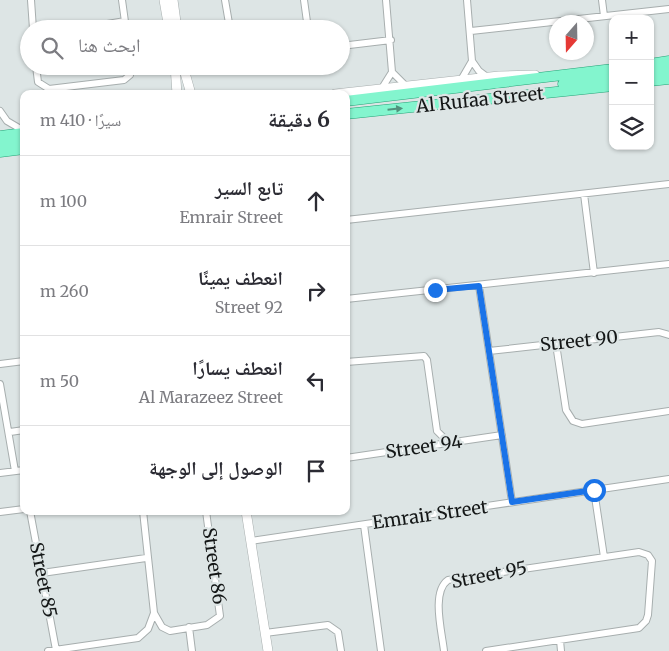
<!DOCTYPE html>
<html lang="ar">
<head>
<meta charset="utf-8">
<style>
	:root { --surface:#fff; --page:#f7f7f7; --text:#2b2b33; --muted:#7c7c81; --line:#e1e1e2 }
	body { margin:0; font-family:Merriweather,"Noto Naskh Arabic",serif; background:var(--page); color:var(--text); direction:rtl }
	.controls { position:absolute; right:15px; top:15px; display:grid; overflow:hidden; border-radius:10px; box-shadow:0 1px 4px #0004 }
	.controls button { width:45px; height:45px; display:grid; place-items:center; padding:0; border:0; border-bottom:1px solid var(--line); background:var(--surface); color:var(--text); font:25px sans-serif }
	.compass { position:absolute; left:549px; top:15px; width:45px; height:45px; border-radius:50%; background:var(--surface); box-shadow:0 1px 4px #0004; rotate:200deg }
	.stop { position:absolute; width:15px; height:15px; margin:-11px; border:4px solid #1a73e8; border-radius:50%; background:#fff }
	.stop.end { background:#1a73e8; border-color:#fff; box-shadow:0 1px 5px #0008 }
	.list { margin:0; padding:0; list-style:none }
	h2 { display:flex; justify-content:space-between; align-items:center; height:65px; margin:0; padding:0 20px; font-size:21px }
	h2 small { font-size:16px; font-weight:400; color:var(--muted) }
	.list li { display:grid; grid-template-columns:32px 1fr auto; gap:15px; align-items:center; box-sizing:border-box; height:90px; padding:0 20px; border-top:1px solid var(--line) }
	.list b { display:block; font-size:19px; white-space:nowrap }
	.list p { margin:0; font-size:16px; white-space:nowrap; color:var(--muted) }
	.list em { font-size:16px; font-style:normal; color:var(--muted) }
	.icon { flex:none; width:28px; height:28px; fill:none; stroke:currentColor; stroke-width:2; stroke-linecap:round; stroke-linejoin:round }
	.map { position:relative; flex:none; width:669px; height:651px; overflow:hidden; direction:ltr }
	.search { position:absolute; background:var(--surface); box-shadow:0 1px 4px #0004; left:20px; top:20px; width:330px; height:55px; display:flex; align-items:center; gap:12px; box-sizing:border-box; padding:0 18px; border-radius:28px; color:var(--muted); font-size:19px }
	.panel { position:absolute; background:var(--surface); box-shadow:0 1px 4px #0004; left:20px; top:90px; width:330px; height:425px; border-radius:10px; direction:rtl }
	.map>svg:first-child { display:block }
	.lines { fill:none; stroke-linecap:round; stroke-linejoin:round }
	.street-casing { stroke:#a7aeae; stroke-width:8 }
	.secondary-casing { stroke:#a7aeae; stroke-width:10 }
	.primary-casing { stroke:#27a378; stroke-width:11 }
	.street { stroke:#fff; stroke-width:6 }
	.secondary { stroke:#fff; stroke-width:9 }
	.primary { stroke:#83f5ce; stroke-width:10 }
	.oneway { fill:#51917c }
	.route { stroke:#1a73e8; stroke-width:6 }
	.labels { text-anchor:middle; stroke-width:4.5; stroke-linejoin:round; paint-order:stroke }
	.street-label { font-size:18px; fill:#141717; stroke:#dde5e5 }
</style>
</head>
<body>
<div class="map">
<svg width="669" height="651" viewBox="0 0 669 651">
	<rect width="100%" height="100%" fill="#dde5e5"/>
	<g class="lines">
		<g class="street-casing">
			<path id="street" d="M31,0L33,29
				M122,0L126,29
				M225,0L230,29
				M304,0L308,29
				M602,0L604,16
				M78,29L125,21
				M471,31L669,9
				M341,46L391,40
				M472,61L479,71L487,77
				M36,66L38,82L49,89L124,80L130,75L132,66
				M392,72L406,86
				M461,80L472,61L467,0
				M382,88L392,72L386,0
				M0,111L7,121L24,131
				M584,194L594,273
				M346,220L669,184
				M479,286L512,502
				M346,299L669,264
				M556,344L566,410L573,421L582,424L669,411
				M489,351L659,332L669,335
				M346,362L424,356L427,360L437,431L449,443
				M0,364L24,361
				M0,384L15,471
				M10,432L24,430
				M346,458L502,435
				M0,473L24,470
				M594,490L604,557
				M30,511L56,650
				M143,511L154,613L162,627L170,631L207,625L220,616L206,511
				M0,512L24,509
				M364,525L381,651
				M251,541L669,479
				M42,573L146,558
				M189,627L192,651
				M265,633L328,625L338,632L341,651
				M560,640L561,651
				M48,651L138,638L148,629L154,613
				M444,651C442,632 431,592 448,580L639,552L648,555L652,561L648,615L646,621L639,628L486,651"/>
		</g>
		<g class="secondary-casing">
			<path id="secondary" d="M164,0L169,29
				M173,0L177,29
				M175,66L177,94
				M183,66L191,94
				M335,94L499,76L535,75
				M246,511L268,651"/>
		</g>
		<g class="primary-casing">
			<path id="primary" d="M650,64L669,61
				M650,73L669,71
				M650,81L669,79
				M563,84L613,78
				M346,101L613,69
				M346,114L613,86
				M0,136L24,133
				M0,143L24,140
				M0,152L24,149"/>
		</g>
		<use href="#street" class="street"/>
		<use href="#secondary" class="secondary"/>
		<use href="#primary" class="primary"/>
	</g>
	<defs><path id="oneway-solid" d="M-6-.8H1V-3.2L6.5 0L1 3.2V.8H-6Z" transform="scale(1.25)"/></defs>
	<use class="oneway" href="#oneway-solid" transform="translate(395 109) rotate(-6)"/>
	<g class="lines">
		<path class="route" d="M435,290L479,286L512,502L594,490"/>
	</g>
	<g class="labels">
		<g class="street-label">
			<text transform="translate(480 100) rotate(-6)" y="6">Al Rufaa Street</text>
			<text transform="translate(579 341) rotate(-6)" y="6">Street 90</text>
			<text transform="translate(424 447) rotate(-8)" y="6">Street 94</text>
			<text transform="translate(430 515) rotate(-8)" y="6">Emrair Street</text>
			<text transform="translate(214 566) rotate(82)" y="6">Street 86</text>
			<text transform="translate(489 575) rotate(-11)" y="6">Street 95</text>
			<text transform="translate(43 580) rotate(79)" y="6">Street 85</text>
		</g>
	</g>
</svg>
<div class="controls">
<button>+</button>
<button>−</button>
<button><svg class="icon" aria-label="layers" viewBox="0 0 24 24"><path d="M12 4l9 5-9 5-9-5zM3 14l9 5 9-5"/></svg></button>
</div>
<svg class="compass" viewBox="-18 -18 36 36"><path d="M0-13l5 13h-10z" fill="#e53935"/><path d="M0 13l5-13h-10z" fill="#7c7c81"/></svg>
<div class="stop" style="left:594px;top:490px"></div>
<div class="stop end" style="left:435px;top:290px"></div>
<div class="search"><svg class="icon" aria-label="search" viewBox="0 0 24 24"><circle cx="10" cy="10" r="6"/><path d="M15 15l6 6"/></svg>ابحث هنا</div>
<section class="panel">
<h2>6 دقيقة<small>سيرًا · 410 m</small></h2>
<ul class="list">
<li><svg class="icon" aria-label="ahead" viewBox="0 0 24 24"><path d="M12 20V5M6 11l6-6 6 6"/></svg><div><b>تابع السير</b><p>Emrair Street</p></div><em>100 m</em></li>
<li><svg class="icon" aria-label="right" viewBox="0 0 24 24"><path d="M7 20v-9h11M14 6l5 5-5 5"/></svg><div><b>انعطف يمينًا</b><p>Street 92</p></div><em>260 m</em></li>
<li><svg class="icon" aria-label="left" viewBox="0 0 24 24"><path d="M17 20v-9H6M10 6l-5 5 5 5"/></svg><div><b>انعطف يسارًا</b><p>Al Marazeez Street</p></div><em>50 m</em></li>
<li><svg class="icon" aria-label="arrive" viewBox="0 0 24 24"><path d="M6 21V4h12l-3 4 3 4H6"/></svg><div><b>الوصول إلى الوجهة</b></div></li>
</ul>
</section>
</div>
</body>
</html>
